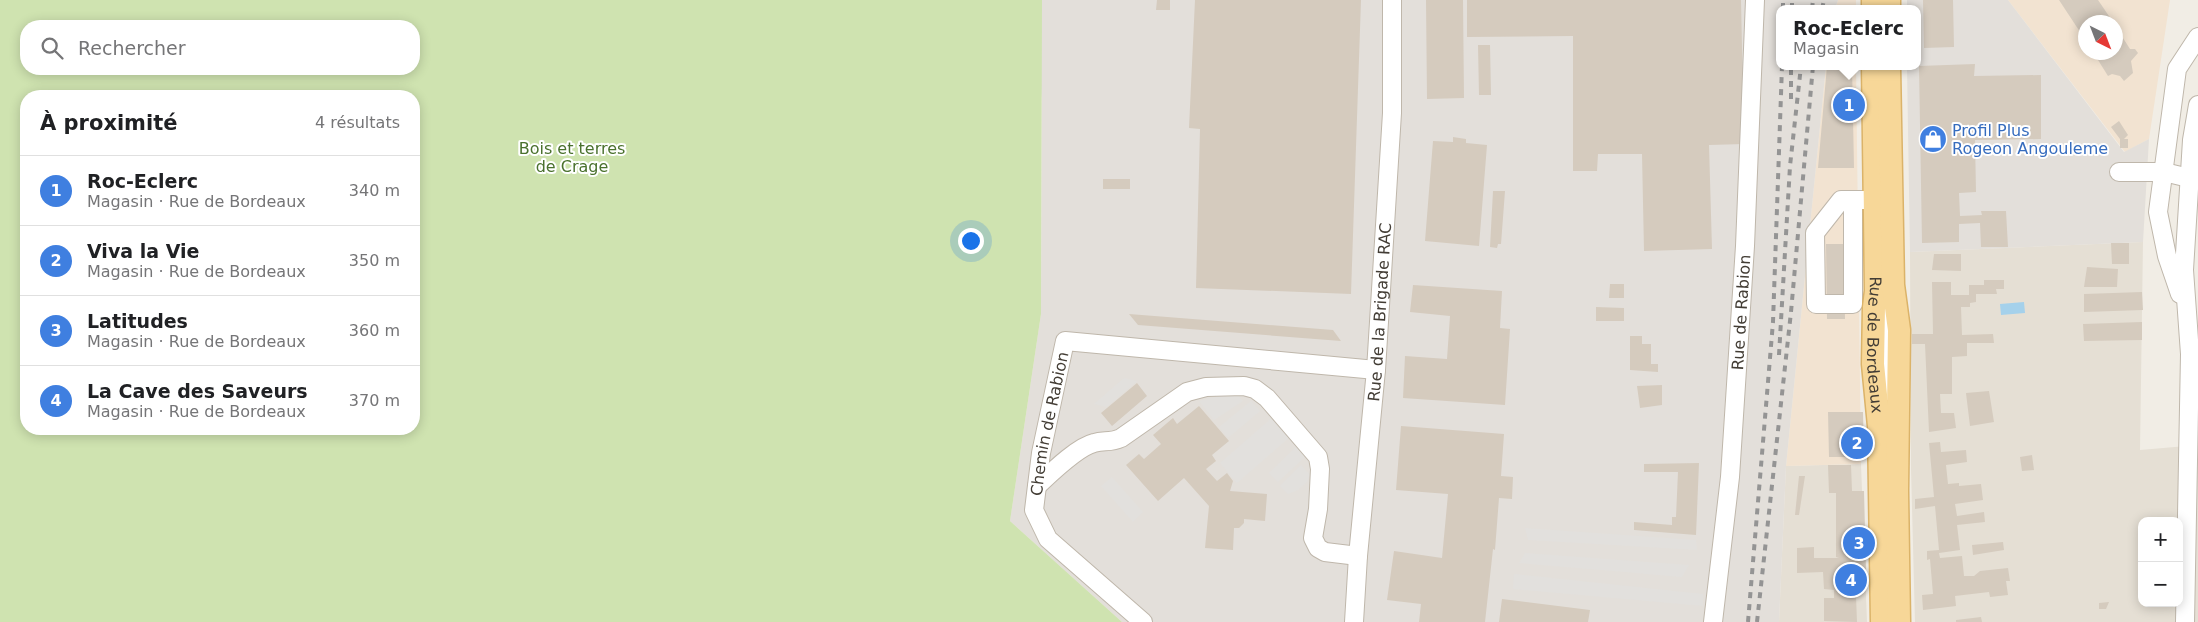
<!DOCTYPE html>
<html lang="fr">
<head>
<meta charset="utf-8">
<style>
	:root { --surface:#fff; --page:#f2f2f2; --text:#202124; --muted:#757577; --line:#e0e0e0; --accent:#eb3722 }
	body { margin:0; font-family:"DejaVu Sans",sans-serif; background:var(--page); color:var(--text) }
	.controls { position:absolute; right:15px; bottom:15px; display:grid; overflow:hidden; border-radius:10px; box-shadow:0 2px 12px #0003 }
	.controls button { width:45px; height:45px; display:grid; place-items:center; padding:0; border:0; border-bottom:1px solid var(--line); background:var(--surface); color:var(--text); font:25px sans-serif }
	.compass { position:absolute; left:2078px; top:15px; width:45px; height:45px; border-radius:50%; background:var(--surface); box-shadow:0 2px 12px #0003; rotate:138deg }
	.you { position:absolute; left:970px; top:240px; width:18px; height:18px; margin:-12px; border:4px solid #fff; border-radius:50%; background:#1a73e8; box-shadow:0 0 0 8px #1a73e833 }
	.badge { display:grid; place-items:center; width:32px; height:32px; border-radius:50%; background:var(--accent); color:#fff; font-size:16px; font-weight:700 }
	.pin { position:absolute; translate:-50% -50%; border:2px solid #fff; box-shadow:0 1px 5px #0006 }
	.popup { position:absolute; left:1776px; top:5px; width:145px; height:65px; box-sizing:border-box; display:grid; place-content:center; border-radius:10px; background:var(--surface); filter:drop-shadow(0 1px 4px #0005); font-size:16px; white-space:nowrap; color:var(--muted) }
	.popup b { font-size:19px; color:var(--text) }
	.popup::after { content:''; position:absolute; left:50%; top:100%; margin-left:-10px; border:10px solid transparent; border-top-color:var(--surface) }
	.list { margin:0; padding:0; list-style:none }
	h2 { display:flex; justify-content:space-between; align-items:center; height:65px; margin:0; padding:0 20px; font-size:21px }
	h2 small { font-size:16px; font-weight:400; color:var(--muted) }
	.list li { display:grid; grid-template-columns:32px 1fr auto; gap:15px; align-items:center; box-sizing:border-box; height:70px; padding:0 20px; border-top:1px solid var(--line) }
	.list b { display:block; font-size:19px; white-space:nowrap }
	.list p { margin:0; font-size:16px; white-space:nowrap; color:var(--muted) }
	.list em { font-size:16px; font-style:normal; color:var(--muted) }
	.icon { flex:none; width:28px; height:28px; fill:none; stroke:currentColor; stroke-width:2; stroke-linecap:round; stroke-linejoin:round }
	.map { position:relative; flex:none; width:2198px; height:622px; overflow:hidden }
	.search { position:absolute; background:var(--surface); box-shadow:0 2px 12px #0003; left:20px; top:20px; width:400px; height:55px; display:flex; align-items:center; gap:12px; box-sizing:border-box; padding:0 18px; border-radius:20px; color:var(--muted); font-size:19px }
	.panel { position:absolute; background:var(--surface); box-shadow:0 2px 12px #0003; left:20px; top:90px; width:400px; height:345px; border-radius:20px }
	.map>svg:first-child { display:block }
	.residential { fill:#e5dfd4; fill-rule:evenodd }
	.commercial { fill:#f2e3d1; fill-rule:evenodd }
	.industrial { fill:#e3dfda }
	.green { fill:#cfe3b0; fill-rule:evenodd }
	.parking { fill:#e2e0dd }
	.water { fill:#a5d1eb }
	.building { fill:#d5cbbe }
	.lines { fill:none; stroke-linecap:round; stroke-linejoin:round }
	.minor-casing { stroke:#bfb7ab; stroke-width:20 }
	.major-casing { stroke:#dbb369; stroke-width:25 }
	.minor { stroke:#fff; stroke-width:18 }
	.major { stroke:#f7d798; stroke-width:22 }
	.rail { stroke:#949494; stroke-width:4; stroke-dasharray:6 6; stroke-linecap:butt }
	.labels { text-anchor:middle; stroke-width:4; stroke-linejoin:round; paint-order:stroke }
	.shop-label { font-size:16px; fill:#366cbe; stroke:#fff; text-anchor:start }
	.park-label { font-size:16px; fill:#4a712d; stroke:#fff }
	.street-label { font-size:16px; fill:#433d35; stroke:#fff }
</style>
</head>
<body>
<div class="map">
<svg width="2198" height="622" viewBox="0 0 2198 622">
	<rect width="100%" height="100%" fill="#f1ede5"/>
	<path class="residential" d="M2143,242L2140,450L2198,445V622H1915L1911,469L1910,252ZM2142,521H2179V603H2142Z
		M1861,464L1867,622H1779L1786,466Z"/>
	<path class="commercial" d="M1838,0H1856V9H1835Z
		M2008,0H2170L2149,139L2125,152ZM2086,22H2116V52H2086Z
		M1826,66H1856L1861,464L1786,466Z"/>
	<path class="industrial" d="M1034,0H1838L1835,9H1780V66H1826L1786,466L1779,622H1122L1010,521L1041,314L1042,100Z
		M1907,0H2008L2124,152L2149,139L2143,242L1910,252L1907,66H1918V9H1907Z"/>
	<path class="green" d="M0,0H1042L1041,314L1010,521L1122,622H0ZM414,26V69H26V26ZM26,96H414V429H26Z"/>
	<path class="parking" d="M1124,378L1137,381L1107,407L1094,404Z
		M1235,392L1243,401L1214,420L1199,401Z
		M1251,401L1260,411L1228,438L1219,427Z
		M1274,416L1291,436L1237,483L1220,463Z
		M1298,445L1307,455L1278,482L1269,473Z
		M1301,465L1310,475L1307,482L1298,490L1288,494L1280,486Z
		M1112,477L1143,512L1133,522L1101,486Z
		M1525,528L1696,540L1697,550L1528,540Z
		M1525,553L1689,565L1682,577L1519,563Z
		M1514,574L1703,594V606L1513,589Z"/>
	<path class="water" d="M2024,302L2025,313L2001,315L2000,304Z"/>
	<path class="building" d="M1157,0H1170V10H1156Z
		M1195,0H1361L1351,294L1196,288L1200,129L1189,128Z
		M1426,0H1463L1464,98L1427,99Z
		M1467,0H1741L1744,144L1709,145L1712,249L1644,251L1642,154H1598L1597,171H1573V36L1467,37Z
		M1923,0H1953L1954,47L1924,48Z
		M2059,0H2098L2113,22H2086V41Z
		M2116,27L2130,49H2135L2138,53L2131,61L2133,73L2124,81L2120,76L2112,74L2108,76L2093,52H2116Z
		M1478,45H1490L1491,95H1479Z
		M1975,64L1974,76L2041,75V139L1975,140L1976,192L1959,193L1960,216L1982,215L1981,211H2006L2008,247H1981L1980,223L1959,224V242L1922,243L1919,66Z
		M1827,66H1852L1854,168H1818Z
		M2119,121L2128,135L2124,139H2128V148H2120V139L2111,127Z
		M1453,137L1466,139V143L1487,145L1479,246L1425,241L1433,141L1453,142Z
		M1103,179H1130V189H1103Z
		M1493,191H1505L1501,244H1498L1497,248L1490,247Z
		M2111,243H2129V264H2112Z
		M1826,244H1844L1845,319H1827Z
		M1934,254H1961V271L1932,270Z
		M2087,267L2118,269L2117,287H2084Z
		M1984,280H2004V289H1996L1997,294H1976V302L1970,303V307H1961L1962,335L1993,334L1994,343H1967V356L1952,357V394H1940L1941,413H1954L1956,428L1929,432L1925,344H1912V334H1933L1932,282H1951V295H1969V285H1984Z
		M1610,284H1624V298H1609Z
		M1413,285L1502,291L1500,328L1510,329L1505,405L1403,398L1405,356L1447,359L1450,316L1410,312Z
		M2142,292L2143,310L2084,312V294Z
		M1596,307L1624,308V321H1596Z
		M1129,314L1333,330L1341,341L1138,325Z
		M2142,322V340L2084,341L2083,324Z
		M1630,336H1642V344H1651V364H1658V372L1630,370Z
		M1137,383L1147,396L1112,426L1101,413Z
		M1662,385V405L1640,408L1637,386Z
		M1989,391L1994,422L1970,426L1966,393Z
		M1199,406L1229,441L1212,455L1216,461L1206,469L1217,481L1227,473L1233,481L1230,491L1267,494L1265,521L1244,519V523L1239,528H1234L1233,550L1205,548L1209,506L1184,478L1158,501L1126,465L1139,454L1144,459L1161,444L1153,435L1173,418L1177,424Z
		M1828,412H1863L1864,457H1829Z
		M1401,426L1504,434L1501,476L1513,477L1512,499L1499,498L1495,550L1493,549L1485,622H1419L1421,604L1387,600L1394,551L1442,558L1448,494L1396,490Z
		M1940,442L1941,452L1966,450L1967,462L1946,465L1948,484L1959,483V486L1981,484L1983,500L1955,504L1957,516L1984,512L1985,522L1957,525L1960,550L1939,553L1940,558L1962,556L1964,576H1974L1980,571L2008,568L2010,581H2006L2008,595L1990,597L1989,592L1955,596L1956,606L1923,610L1922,595L1933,594L1930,559L1927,560V551L1939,550L1935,506L1915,509V499L1934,497L1929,443Z
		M2032,455L2034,470L2022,471L2020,457Z
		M1699,463L1696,535L1634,530V522L1672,525V517H1676L1678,472H1644V464Z
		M1828,465H1851L1852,491H1864L1866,570H1840V572H1856V576H1858V579H1856V594H1859L1856,596L1857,622L1824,621V598H1834V590L1824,589L1823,572L1797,573V548L1814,547V558H1839L1836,557V493H1829Z
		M1799,476H1805L1799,515H1795Z
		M2003,542L2004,550L1973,555L1972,545Z
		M1502,599L1590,610L1588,622H1499Z
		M2109,602L2106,609H2099V603Z
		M1981,617L1982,622H1956V620Z"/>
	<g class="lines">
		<g class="minor-casing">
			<g id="minor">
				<path d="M2119,172H2164L2189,178"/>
				<path d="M1853,200V304H1816L1815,233L1841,200H1876"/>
				<path d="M2180,294L2167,256L2158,212L2177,69L2198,37"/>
				<path d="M1886,297L1888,391"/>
				<path d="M1037,486C1050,474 1077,447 1094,443C1104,440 1110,443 1121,438L1187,392L1206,387L1244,386L1255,389L1267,398L1318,457L1320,469L1318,509L1313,538L1318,548L1325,552L1358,556"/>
				<path id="s1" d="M1143,622L1048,539L1034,510L1041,453L1065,341L1376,370"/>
				<path id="s2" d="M1354,622L1358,556L1376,370L1392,113V0"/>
				<path id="s3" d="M1713,622L1730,477L1745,246L1755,0"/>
				<path d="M2185,622L2190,354L2184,270L2192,140L2198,105"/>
			</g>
		</g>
		<g class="major-casing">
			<g id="major">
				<path d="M1873,0V9"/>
				<path d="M1889,0V9"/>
				<path id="s4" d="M1873,66L1876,291L1874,307L1873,364L1879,426L1882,622"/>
				<path d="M1889,66L1893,285L1899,330L1897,491L1899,622"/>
			</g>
		</g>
		<use href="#minor" class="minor"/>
		<use href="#major" class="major"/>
		<path class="rail" d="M1783,9V0
			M1792,9V0
			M1812,9L1813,0
			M1822,9L1824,0
			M1791,99V66
			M1779,355L1790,166L1801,66
			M1748,622L1773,322L1782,66
			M1757,622L1791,312L1813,66"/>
	</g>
	<defs>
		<g id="shop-disc" transform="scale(1.4375)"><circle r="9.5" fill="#3f7fe0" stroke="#fff"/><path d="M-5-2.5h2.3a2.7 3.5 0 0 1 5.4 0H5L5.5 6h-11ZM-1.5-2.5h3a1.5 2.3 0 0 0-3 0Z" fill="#fff"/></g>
	</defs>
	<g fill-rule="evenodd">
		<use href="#shop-disc" x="1933" y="139"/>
	</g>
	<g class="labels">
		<g class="shop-label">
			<text x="1952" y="136">Profil Plus<tspan x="1952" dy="18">Rogeon Angouleme</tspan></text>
		</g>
		<g class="park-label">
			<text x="572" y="154">Bois et terres<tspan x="572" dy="18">de Crage</tspan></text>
		</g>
		<g class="street-label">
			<text dy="6" stroke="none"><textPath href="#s2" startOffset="311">Rue de la Brigade RAC</textPath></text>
			<text dy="6" stroke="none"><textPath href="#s3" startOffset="311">Rue de Rabion</textPath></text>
			<text dy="6" stroke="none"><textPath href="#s4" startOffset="279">Rue de Bordeaux</textPath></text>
			<text dy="6" stroke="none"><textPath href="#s1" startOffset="246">Chemin de Rabion</textPath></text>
		</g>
	</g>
</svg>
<div class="controls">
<button>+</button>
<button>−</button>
</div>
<svg class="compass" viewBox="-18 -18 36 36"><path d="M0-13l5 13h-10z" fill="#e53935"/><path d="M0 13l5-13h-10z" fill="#757577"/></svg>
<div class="you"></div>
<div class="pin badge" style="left:1849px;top:105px;background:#3f7fe0">1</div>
<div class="popup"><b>Roc-Eclerc</b>Magasin</div>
<div class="pin badge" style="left:1857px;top:443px;background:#3f7fe0">2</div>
<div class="pin badge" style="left:1859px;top:543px;background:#3f7fe0">3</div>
<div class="pin badge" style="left:1851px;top:580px;background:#3f7fe0">4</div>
<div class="search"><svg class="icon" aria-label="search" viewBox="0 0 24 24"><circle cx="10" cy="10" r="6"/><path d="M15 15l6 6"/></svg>Rechercher</div>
<section class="panel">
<h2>À proximité<small>4 résultats</small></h2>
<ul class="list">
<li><span class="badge" style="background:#3f7fe0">1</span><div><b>Roc-Eclerc</b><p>Magasin · Rue de Bordeaux</p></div><em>340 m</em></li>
<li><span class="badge" style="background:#3f7fe0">2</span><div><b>Viva la Vie</b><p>Magasin · Rue de Bordeaux</p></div><em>350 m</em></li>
<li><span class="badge" style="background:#3f7fe0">3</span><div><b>Latitudes</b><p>Magasin · Rue de Bordeaux</p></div><em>360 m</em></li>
<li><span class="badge" style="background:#3f7fe0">4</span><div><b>La Cave des Saveurs</b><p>Magasin · Rue de Bordeaux</p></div><em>370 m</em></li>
</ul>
</section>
</div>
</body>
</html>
